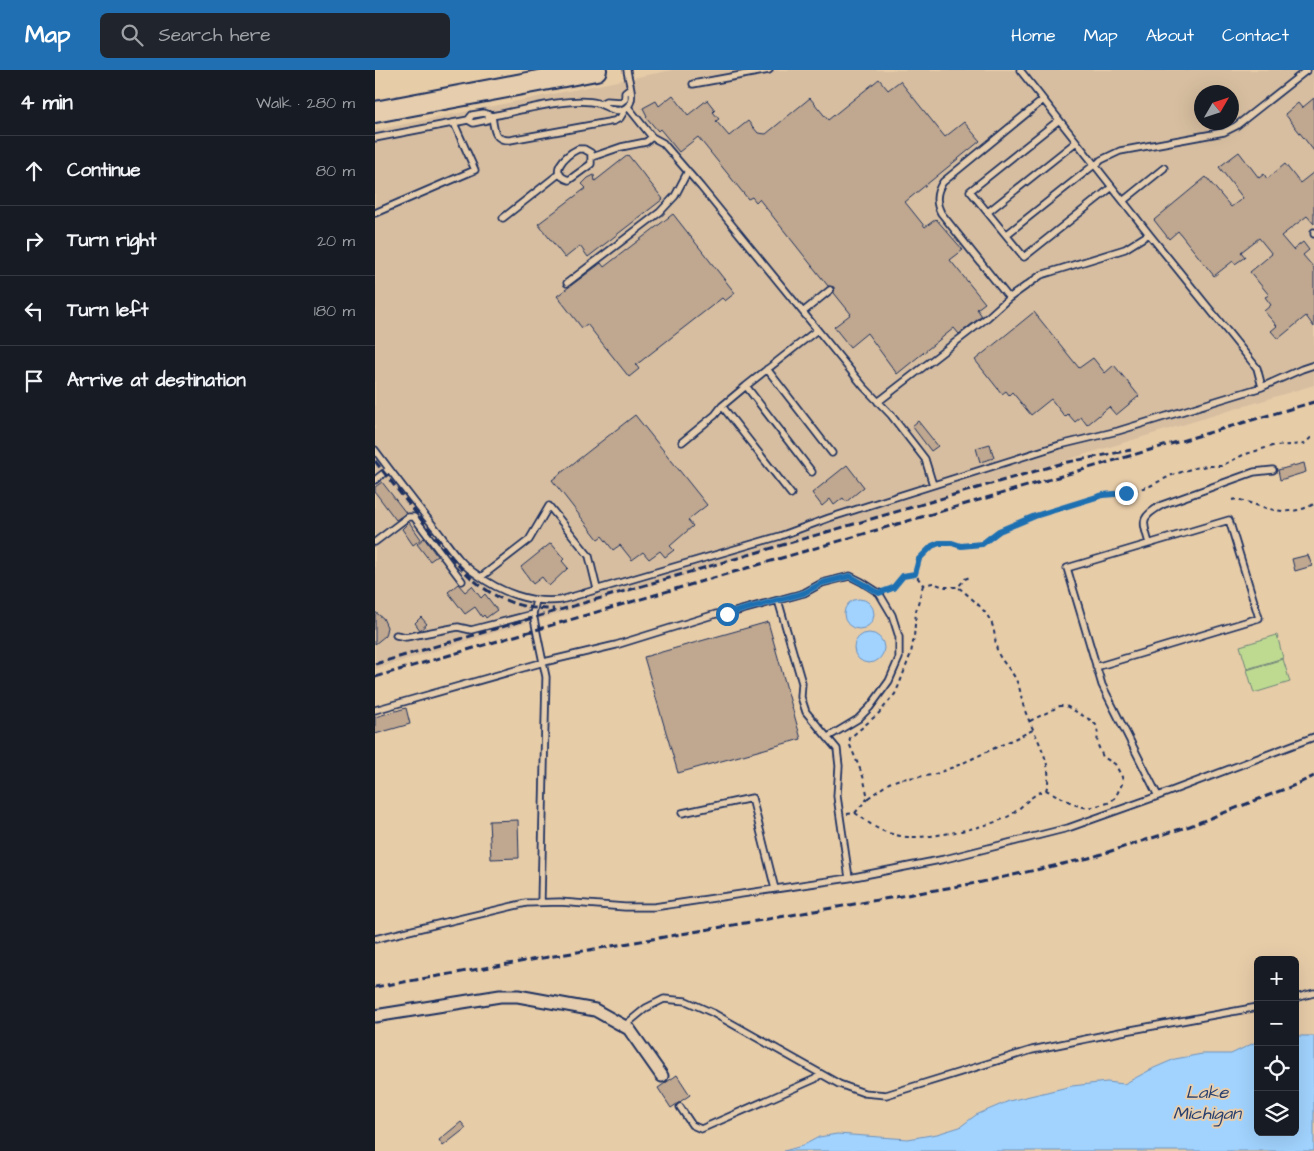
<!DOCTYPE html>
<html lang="en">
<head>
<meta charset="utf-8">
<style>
	:root { --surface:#171b24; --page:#20242c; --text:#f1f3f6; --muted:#9ea1a6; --line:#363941; --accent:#1f6fb2 }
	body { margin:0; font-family:"Architects Daughter",sans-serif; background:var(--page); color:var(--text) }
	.controls { position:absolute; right:15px; bottom:15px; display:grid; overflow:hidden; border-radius:8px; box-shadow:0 5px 20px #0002 }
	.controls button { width:45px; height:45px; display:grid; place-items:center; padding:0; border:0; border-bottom:1px solid var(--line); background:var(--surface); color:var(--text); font:25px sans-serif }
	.compass { position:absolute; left:819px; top:15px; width:45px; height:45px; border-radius:50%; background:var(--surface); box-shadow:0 5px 20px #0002; rotate:51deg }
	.stop { position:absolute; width:15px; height:15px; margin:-11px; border:4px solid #1f6fb2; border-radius:50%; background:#fff }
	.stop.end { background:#1f6fb2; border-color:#fff; box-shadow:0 1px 5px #0008 }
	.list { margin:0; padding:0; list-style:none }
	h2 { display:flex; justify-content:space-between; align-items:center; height:65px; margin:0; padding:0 20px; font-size:21px }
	h2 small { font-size:16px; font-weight:400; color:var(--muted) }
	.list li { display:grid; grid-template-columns:32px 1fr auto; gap:15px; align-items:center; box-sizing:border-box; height:70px; padding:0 20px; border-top:1px solid var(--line) }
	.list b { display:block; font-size:19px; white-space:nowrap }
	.list em { font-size:16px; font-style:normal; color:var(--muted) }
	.icon { flex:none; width:28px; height:28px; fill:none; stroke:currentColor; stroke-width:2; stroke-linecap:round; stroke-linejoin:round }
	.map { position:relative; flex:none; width:939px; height:1081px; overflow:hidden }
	header { display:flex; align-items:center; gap:30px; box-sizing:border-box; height:70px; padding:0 25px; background:var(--accent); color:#fff }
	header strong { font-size:24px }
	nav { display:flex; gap:28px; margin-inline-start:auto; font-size:18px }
	.search { width:350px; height:45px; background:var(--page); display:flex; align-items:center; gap:12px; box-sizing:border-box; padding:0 18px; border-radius:8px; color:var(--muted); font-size:19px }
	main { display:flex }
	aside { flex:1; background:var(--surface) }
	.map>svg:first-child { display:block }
	.built { fill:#d7bea0; fill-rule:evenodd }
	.green { fill:#beda91; stroke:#6c8478 }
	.water { fill:#a1d3fe; stroke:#6b91be }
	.building { fill:#bfa790; stroke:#1b2f5e }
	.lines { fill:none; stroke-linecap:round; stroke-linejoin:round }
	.lane-casing { stroke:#1b2f5e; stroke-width:9 }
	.street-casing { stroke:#1b2f5e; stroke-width:15 }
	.highway-casing { stroke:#1b2f5e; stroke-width:24 }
	.path { stroke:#1b2f5e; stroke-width:2; stroke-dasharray:4 4; stroke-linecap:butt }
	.lane { stroke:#e5cdad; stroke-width:5.5 }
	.street { stroke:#e5cdad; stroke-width:11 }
	.highway { stroke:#e5cdad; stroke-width:20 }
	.rail { stroke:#1b2f5e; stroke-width:3; stroke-dasharray:8 4; stroke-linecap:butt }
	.route { stroke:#1f6fb2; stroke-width:6 }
	.labels { text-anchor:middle; stroke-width:4; stroke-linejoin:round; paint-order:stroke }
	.water-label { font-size:18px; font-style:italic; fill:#283f6e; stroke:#e5cdad }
</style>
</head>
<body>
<header>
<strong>Map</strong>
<div class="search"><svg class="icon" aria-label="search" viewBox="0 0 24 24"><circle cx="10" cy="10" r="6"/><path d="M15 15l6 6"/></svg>Search here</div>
<nav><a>Home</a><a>Map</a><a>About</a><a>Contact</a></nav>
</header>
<main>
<aside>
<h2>4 min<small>Walk · 280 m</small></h2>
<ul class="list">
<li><svg class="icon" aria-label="ahead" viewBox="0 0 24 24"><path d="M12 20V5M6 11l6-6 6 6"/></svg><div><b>Continue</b></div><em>80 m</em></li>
<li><svg class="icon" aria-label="right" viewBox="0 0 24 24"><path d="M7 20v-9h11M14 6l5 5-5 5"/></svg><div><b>Turn right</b></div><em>20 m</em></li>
<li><svg class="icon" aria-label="left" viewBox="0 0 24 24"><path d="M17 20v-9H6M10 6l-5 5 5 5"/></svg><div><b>Turn left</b></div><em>180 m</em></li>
<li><svg class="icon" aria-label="arrive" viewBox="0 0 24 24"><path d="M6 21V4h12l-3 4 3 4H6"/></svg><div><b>Arrive at destination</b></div></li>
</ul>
</aside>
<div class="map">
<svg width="939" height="1081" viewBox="0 0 939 1081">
	<rect width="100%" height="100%" fill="#e7cca8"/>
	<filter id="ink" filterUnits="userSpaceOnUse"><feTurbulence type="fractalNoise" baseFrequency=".02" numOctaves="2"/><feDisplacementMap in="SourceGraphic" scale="10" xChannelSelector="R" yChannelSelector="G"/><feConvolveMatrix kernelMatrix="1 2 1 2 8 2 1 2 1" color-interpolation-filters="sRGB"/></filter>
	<g filter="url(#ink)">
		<path class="built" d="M297,0H939V315L0,599V60ZM826,22H856V52H826Z"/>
		<path class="green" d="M902,565L908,588L872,599L865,576Z
			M908,589L915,612L879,623L872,600Z"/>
		<path class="water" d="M469 544a15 15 0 1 1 30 0a15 15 0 1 1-30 0Z
			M479 578a15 15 0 1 1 30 0a15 15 0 1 1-30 0Z
			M920,966H939V1081H409L427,1076L444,1067L462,1064L533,1069L562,1064L585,1057L601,1045L634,1031L697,1016L732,1012L749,1014L779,998L800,989L827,984H856L883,971V1062H920Z"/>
		<path class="building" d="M504,9L513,20L525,11L570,67L589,52L605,71L530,132L550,157L561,149L588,180L575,190L610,233L602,239L607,246L584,264L579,258L522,304L492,263L475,277L459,257L476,244L459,223V217L453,216L384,129L381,132L377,127L373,129L323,67L304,82L285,59L283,61L271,47L272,46L268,38L281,31L284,36L298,25L313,45L332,30L340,40L338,42L344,49L341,51L354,66L373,51L383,63L391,64L435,28L453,50Z
			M939,28V81L910,44L923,33L927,38Z
			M864,82L884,108L889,104L892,109L910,94L925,113L939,102V154L932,146L906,166L918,180L928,172L934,180L928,185L939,198V257L931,246L903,269L896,261L902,256L889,241L896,235L890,227L894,225L875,202L897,184L884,168L866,182L870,187L860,194L858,191L839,206L803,161L794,169L779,150L831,107L856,137L868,128L844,97Z
			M253,85L288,129L213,187L205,176L190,188L163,154L211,118L207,114L213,108L219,105L220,111Z
			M298,144L360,223L350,231L347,228L261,295L264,299L254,307L212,254L207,258L182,226L226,193L229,197Z
			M659,242L704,298L718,288L730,303L739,295L764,326L741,345L734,337L712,355L706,347L700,352L693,344L690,347L676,329L656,345L637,322L634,325L631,321L627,324L600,290Z
			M260,345L332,435L313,450L318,456L295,476L299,480L290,487L285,481L274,489L268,482L257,490L245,475L238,480L227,466L223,469L177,410Z
			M543,351L563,376L556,381L537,356Z
			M615,374L619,388L605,392L601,378Z
			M929,393L931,402L905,410L903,400Z
			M472,395L489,417L471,432L468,428L459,435L455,429L447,436L437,423Z
			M7,412L31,443L21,450L0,422V417Z
			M34,452L46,469L38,475L27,459Z
			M49,468L62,486L55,491L42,474Z
			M176,473L189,489L187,491L193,498L174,516L167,507L158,514L146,497Z
			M933,485L937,496L920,501L917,489Z
			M83,514L90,522L97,516L106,528L110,524L122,540L111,548L109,545L107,547L100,537L90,544L73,522Z
			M0,542L8,548L12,557L10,566L0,574Z
			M46,547L52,554L45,560L40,553Z
			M393,552L426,669L303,703L269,587Z
			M31,638L35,654L0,664V647Z
			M143,750L144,788L116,789L114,751Z
			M302,1005L315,1025L296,1038L283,1018Z
			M86,1052L91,1058L68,1076L64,1070Z"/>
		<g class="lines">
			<g class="lane-casing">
				<path id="lane" d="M318,14L394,0
					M225,34L231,31L246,32L250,29V23L255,19
					M253,37L277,67L288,73L326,117L489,317L516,345L550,389L558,415
					M117,46C119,60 119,71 135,70L239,51L245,48L251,38
					M93,50L97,45L109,43L117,46
					M684,50L595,121L649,187L737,117
					M0,68L93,50L98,53L112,50L117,46C144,41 197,26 222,33C231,35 242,47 253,36C261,28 253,10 252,0
					M203,79H209L216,83V94L194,110C171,103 191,85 203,79Z
					M217,87L246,77L271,72L277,67
					M720,96L726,90L745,81L849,62L861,56L932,0
					M748,131L789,98
					M613,142L701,72
					M0,143L100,100L79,53
					M128,148L185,103
					M939,162V164
					M774,164L882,298L887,317
					M631,165L719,95
					M192,213L285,142L300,126L313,101
					M634,228L566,143C560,132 561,122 568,112L668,30
					M428,242L455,220
					M392,299L457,383
					M371,316L437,402
					M503,332L613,247L634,228L666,205L750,179L774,164L645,0
					M347,336L416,424
					M307,372L340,345L347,336L371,316L442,260
					M0,380C20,407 40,433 61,459C73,474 84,493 101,504C125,522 156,534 186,530L405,466L454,448L685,375L743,361L887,317L927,299L939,295
					M0,410L14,399
					M0,472L33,447H39L87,511
					M774,473C768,451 764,448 787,435L879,402L898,400
					M106,507L154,470L174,436L214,486L222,519
					M403,530L427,613L426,627L431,642L462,679L464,696L462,726L474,808
					M158,544L171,607L166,832
					M21,565L31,567L83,557L96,560L158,544L161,530
					M721,597L884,548L854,450L692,498L727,615L783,726
					M0,640L169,592L241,575L341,544H352L429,523L447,513L475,506L487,512L504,523L517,545L524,567V588L514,611L495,637L483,649L453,667
					M307,743L377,728L400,819
					M0,869L151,833L185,832L250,837H279L474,808L570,789L693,758L783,726L939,667
					M920,928L939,923
					M249,956L271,938L289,929L311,931L338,943L464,1014L489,1023L511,1025L657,980L745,962L883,937
					M305,1037L317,1055L326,1059L440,1009L445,1004"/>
			</g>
			<g class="street-casing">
				<path id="street" d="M0,946L125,926H143L220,940L254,959L287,1006"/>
			</g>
			<g class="highway-casing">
				<path id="highway" d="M0,42L221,0"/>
			</g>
			<path class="path" d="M857,430L862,429C889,437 912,449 939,434
				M540,504L544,489L557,476L564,473H577L586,476L607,474L625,461L660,446L729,425L751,423L775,416L797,405L819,398L833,396H846L868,385L897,376L929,374L939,365
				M510,521L517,518L528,506L540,504L548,515L558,513L569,517H583L590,509L597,506
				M655,651L685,636H691L717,651L721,655L723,664L722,673L728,687L740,694L747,707L748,712L740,728L733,733L713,738L701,735L671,720
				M493,728L514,713L525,709L558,705L586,694L658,660
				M480,743L493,728L488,706L474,673L475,668L504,643L520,624L524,615L536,583L539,567L541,541L548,515
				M472,744L480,743C489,748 496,756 506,760C515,764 526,767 536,767C557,768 615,757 634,746C649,737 653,726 671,720C681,695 657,662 649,638C646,629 646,620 642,612C638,601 628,594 623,583C619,572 621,560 615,550C608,537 594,526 583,517"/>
			<use href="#lane" class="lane"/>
			<use href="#street" class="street"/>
			<use href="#highway" class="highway"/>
			<path class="rail" d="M0,391C17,413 35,435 52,457C87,502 116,540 179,539
				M0,594L688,393L756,380
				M0,607L939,332
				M0,917L607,812L714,788L815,756L920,715L939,706"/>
		</g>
	</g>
	<g class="lines" filter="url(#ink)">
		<path class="route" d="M352,544L429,523L447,513L475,506L504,523L518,518L528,506L540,504L544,489L557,476L564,473H577L586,476L607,474L624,461L660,446L728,425L751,423"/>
	</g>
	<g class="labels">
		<g class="water-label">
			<text x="832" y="1028">Lake<tspan x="832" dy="21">Michigan</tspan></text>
		</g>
	</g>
</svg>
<div class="controls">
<button>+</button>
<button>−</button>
<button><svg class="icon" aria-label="locate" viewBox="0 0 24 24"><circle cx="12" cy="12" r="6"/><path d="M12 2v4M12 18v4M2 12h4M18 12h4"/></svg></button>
<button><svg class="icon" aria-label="layers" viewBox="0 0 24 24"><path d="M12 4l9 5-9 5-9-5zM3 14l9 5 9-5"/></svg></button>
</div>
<svg class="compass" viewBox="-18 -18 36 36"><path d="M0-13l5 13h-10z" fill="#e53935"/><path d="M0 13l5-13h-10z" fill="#9ea1a6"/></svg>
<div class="stop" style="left:352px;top:544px"></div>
<div class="stop end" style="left:751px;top:423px"></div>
</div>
</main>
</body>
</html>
